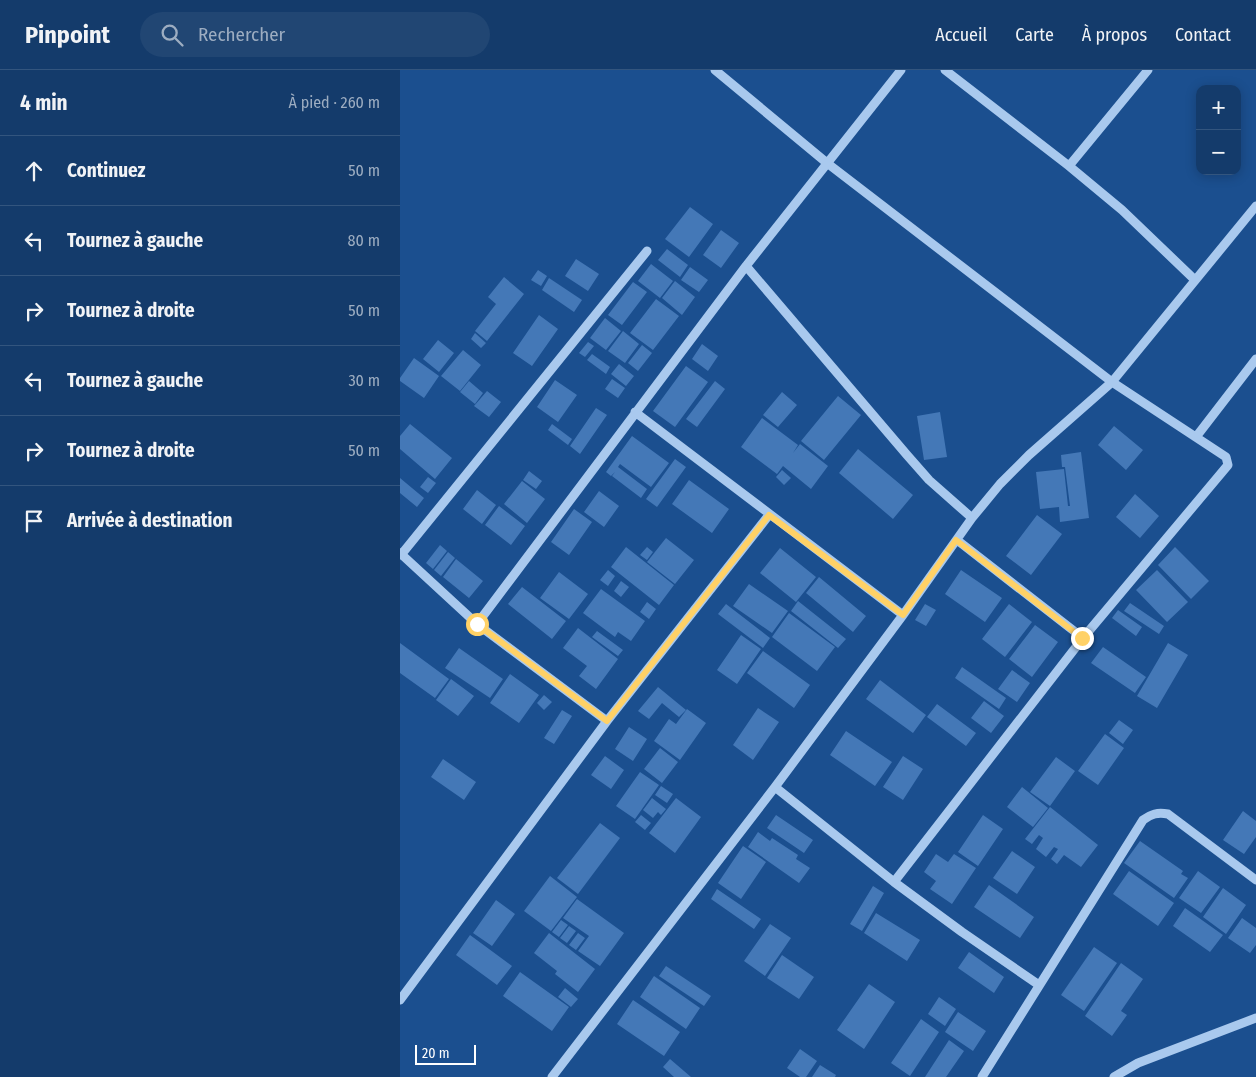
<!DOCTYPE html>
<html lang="fr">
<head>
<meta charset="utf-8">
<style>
	:root { --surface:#143b6b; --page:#214673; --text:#f1f3f6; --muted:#9dadc1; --line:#33557e }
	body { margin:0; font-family:"Fira Sans Condensed",sans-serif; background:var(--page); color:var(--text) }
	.controls { position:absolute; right:15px; top:15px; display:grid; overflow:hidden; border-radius:10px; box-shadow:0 2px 12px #0003 }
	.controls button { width:45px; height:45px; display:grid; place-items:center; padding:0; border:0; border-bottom:1px solid var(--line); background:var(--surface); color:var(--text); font:25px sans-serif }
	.scale { position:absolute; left:15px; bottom:12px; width:61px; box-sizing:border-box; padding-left:5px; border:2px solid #fff; border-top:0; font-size:14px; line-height:18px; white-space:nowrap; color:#fff; -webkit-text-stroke:4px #1b4f8f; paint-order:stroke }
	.stop { position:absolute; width:15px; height:15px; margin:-11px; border:4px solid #ffd166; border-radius:50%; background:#fff }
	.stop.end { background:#ffd166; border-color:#fff; box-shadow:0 1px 5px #0008 }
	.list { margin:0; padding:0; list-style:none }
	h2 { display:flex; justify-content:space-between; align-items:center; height:65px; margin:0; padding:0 20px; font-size:21px }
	h2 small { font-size:16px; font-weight:400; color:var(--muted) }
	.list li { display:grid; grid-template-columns:32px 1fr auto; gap:15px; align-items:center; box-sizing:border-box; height:70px; padding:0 20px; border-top:1px solid var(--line) }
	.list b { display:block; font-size:19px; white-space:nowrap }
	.list em { font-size:16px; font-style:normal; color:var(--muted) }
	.icon { flex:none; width:28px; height:28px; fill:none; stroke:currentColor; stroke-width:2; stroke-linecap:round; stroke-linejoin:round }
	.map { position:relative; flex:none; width:856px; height:1007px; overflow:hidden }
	header { display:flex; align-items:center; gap:30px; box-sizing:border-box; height:70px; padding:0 25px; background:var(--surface); border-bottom:1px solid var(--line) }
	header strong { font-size:24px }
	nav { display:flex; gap:28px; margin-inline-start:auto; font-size:18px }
	.search { width:350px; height:45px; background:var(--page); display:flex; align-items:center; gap:12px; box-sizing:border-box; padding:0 18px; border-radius:28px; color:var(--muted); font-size:19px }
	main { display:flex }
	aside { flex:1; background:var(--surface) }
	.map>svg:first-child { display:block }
	.building { fill:#4478b7 }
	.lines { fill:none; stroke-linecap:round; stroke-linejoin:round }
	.minor { stroke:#a9c9ee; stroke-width:9 }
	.route { stroke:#ffd166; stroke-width:6 }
</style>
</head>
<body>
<header>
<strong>Pinpoint</strong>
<div class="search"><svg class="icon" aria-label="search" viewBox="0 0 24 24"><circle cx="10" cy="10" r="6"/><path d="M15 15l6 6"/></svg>Rechercher</div>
<nav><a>Accueil</a><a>Carte</a><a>À propos</a><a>Contact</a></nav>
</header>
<main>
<aside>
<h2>4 min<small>À pied · 260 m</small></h2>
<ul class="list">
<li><svg class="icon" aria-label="ahead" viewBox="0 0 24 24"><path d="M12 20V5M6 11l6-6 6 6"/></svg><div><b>Continuez</b></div><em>50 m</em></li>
<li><svg class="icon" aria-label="left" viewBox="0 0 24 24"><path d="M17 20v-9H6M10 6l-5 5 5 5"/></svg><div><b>Tournez à gauche</b></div><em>80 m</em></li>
<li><svg class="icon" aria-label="right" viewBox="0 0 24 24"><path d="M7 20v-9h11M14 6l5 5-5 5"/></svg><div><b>Tournez à droite</b></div><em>50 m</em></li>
<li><svg class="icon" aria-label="left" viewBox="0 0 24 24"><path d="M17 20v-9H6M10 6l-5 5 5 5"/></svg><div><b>Tournez à gauche</b></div><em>30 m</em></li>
<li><svg class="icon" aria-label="right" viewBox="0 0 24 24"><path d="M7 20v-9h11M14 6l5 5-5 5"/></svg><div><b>Tournez à droite</b></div><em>50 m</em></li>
<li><svg class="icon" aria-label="arrive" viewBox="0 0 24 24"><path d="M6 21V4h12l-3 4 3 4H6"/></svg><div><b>Arrivée à destination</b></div></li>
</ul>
</aside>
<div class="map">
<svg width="856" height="1007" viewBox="0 0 856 1007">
	<rect width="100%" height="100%" fill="#1b4f8f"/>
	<path class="building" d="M290,137L313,154L289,187L265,169Z
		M321,160L339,173L321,198L303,185Z
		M267,179L288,195L280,207L258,190Z
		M176,189L199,204L188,221L165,206Z
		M251,194L273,211L260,228L238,211Z
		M290,197L308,210L299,222L281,210Z
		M138,200L147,206L141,216L131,210Z
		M104,207L124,224L87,271L75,261L96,234L88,227Z
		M149,208L182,230L174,242L142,220Z
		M275,211L295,227L282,245L262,228Z
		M233,212L247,222L222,255L208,245Z
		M256,229L279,246L253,280L230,263Z
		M139,245L158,259L132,296L113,283Z
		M205,248L221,261L206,280L190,268Z
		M223,261L239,274L225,293L208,281Z
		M75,263L86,273L81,278L71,269Z
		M38,270L54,283L39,302L23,289Z
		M188,272L194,276L185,287L179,283Z
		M302,274L318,286L308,301L292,289Z
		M242,275L252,283L238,301L228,293Z
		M63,280L81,295L60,321L41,306Z
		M192,284L210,297L206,304L187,290Z
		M14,288L39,306L24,328L0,311V308Z
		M219,294L234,306L226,316L211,304Z
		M286,296L308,312L275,357L253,341Z
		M212,309L225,318L218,328L205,319Z
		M155,310L177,325L158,352L137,337Z
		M69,311L83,323L75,334L60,322Z
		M315,311L325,319L297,357L286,349Z
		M87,321L101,332L89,347L74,336Z
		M382,322L397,335L378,357L363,345Z
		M438,326L461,345L424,390L401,371Z
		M196,338L207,345L180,384L170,376Z
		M540,342L547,387L524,390L517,346Z
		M362,348L398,375L393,383L400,374L428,396L411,419L383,396L377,404L341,377Z
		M10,354L52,388L35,409L0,379V366Z
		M152,354L172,369L168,375L148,360Z
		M714,356L743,380L726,400L698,375Z
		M232,366L269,393L251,417L220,394L218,397L247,419L241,428L212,406L215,402L211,406L206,402Z
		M458,379L513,425L493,449L439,403Z
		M681,382L689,448L660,452L659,437L640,439L636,402L664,399L668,436H670L665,397H662L661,385Z
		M275,389L286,397L257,437L246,429Z
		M382,400L391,408L384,415L376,407Z
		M129,401L142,411L136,419L123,410Z
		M28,407L36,413L28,423L20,417Z
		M0,408L24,428L17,437L0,423Z
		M289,410L329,439L312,463L272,434Z
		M122,411L145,429L127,453L104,434Z
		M77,420L96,435L82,454L63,439Z
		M199,421L219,436L204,457L184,442Z
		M735,424L759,446L740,468L716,447Z
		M99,436L125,456L111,475L85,455Z
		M174,439L192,452L169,485L151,472Z
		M637,445L662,464L631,505L606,486Z
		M266,468L294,490L275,514L247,492Z
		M40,475L47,481L33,499L26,493Z
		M226,477L274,515L259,535L211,497Z
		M247,477L253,482L247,490L240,485Z
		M775,477L809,511L791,529L758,495Z
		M380,478L416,507L396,532L360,503Z
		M48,482L55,488L41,506L34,500Z
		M56,489L83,511L69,528L43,507Z
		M208,500L215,506L208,516L200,510Z
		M561,500L602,528L585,552L545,524Z
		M757,500L788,532L767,552L736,520Z
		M159,502L188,524L169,549L140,528Z
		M419,507L466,546L453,562L406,523Z
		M221,511L229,517L221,527L214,521Z
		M349,514L388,541L372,563L333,536Z
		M122,517L166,551L152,569L108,534Z
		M201,519L245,551L231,571L218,562L215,567L183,543Z
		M398,531L446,569L438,578L391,541Z
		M247,532L256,539L249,549L240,542Z
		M730,533L764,556L759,564L724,541Z
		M326,534L370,568L363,578L318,544Z
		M525,534L536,540L526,556L515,550Z
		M609,534L632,552L605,587L582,569Z
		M718,540L742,557L736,566L712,548Z
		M389,543L435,577L417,601L372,567Z
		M635,555L658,572L632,607L609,589Z
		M178,558L218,589L196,619L179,606L187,596L163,578Z
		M197,561L223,580L218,586L192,567Z
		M341,565L361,579L337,614L317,600Z
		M0,573L49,609L35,628L0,603Z
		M768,573L788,585L757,638L737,626Z
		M703,577L746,607L735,623L691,593Z
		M59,578L103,609L90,628L45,598Z
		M363,581L410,615L394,638L347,603Z
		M562,597L606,628L599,639L555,608Z
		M612,600L630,613L617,632L598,619Z
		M110,604L139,625L119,653L90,633Z
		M51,609L74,626L58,646L36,630Z
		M480,610L526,645L513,663L466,629Z
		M258,617L286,640L279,647L262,633L249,649L238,641Z
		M144,625L152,632L144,640L137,633Z
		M584,631L604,646L591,663L571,648Z
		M537,634L576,663L566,676L527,647Z
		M358,638L379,652L353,690L333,675Z
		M287,639L306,653L280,690L254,671L269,649L276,654Z
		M162,640L172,646L154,674L144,668Z
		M719,650L733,660L723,674L709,663Z
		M229,657L247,669L233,691L215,679Z
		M446,661L492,692L475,716L430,685Z
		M705,664L724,678L698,715L678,701Z
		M260,678L278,692L262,713L244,699Z
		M205,686L224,700L211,719L191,705Z
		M503,686L523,699L503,730L483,717Z
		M656,687L675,701L650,736L630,722Z
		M43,689L76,712L64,730L31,707Z
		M240,702L259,715L235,749L216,736Z
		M261,716L273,724L267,733L255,725Z
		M622,717L648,738L633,757L607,737Z
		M252,728L266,739L261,745L258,742L253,748L243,740Z
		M276,728L301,747L275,783L249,763Z
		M650,737L698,775L681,797L664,785L657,794L651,789L658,779L654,777L646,787L636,779L643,768L639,765L632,774L625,769Z
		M843,741L856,751V767L844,784L823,770Z
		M241,745L251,753L245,760L235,752Z
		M376,745L413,770L404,783L367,758Z
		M583,745L603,759L578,796L558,782Z
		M200,753L220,768L178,824L157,808Z
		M358,762L370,771L372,768L398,785L396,789L410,798L399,813L348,777Z
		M740,771L783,801L781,804L788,808L774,828L724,793Z
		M343,776L366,792L341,829L318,813Z
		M612,781L635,797L617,824L593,808Z
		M536,784L548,792L554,784L576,798L552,834L530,819L536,811L524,802Z
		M729,801L774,833L758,856L713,824Z
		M798,801L820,817L801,843L779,828Z
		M150,806L177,827L151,861L124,841Z
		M589,815L634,847L620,868L574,837Z
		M473,816L484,823L462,861L450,854Z
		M823,818L846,835L826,864L803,847Z
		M317,819L361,849L354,859L311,829Z
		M177,829L224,863L200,896L178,881L189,866L163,848Z
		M96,830L115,844L92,876L73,863Z
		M785,838L823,865L810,882L773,856Z
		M476,843L520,870L507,891L464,863Z
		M842,848L856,858V875L850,883L828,868Z
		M161,850L168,855L159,867L152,862Z
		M370,854L391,868L365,906L344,891Z
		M169,856L176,861L167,873L160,868Z
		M149,863L195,899L178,922L155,904L157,901L134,883Z
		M178,863L185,868L176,880L169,875Z
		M70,865L112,896L97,915L56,885Z
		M694,877L717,893L684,941L661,925Z
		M569,882L604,907L594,923L558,898Z
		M382,885L414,907L399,929L367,908Z
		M721,893L743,909L721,941L727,945L712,966L685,946Z
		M266,896L311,926L304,936L259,906Z
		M120,902L169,937L152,961L103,926Z
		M254,906L300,938L286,959L240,927Z
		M469,914L495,932L464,979L437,960Z
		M165,918L178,929L171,937L158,927Z
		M539,927L556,939L545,956L528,944Z
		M233,930L280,962L264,986L217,954Z
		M558,942L586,961L573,981L545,962Z
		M521,949L539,962L510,1006L491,993Z
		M549,970L564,981L546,1007H525Z
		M400,979L417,991L406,1007H400L387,998Z
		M270,989L291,1007H274L263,997Z
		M420,995L436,1005L435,1007H412Z"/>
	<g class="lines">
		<path class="minor" d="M315,0L427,93L712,312L826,387L828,395L683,568L494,812
			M545,0L669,96L722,140L795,210
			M669,96L748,0
			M346,196L507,385L529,410L572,448
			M235,342L503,545
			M796,367L856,289
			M557,470L683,568
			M0,483L77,554L207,651
			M1,485L247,181
			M77,554L346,196L501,0
			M375,717L494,812L562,862L639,915
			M0,930L207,651L369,445
			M152,1007L375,717L503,545L572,448L600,414L629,385L712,312L856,136
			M582,1007L743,750C752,744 757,742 768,744L856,810
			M714,1007L738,993L856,948"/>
	</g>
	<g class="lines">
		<path class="route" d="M77,554L207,651L369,445L503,545L556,470L682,568"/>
	</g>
</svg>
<div class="controls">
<button>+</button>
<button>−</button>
</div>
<div class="scale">20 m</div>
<div class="stop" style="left:77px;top:554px"></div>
<div class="stop end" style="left:682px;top:568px"></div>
</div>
</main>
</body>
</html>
